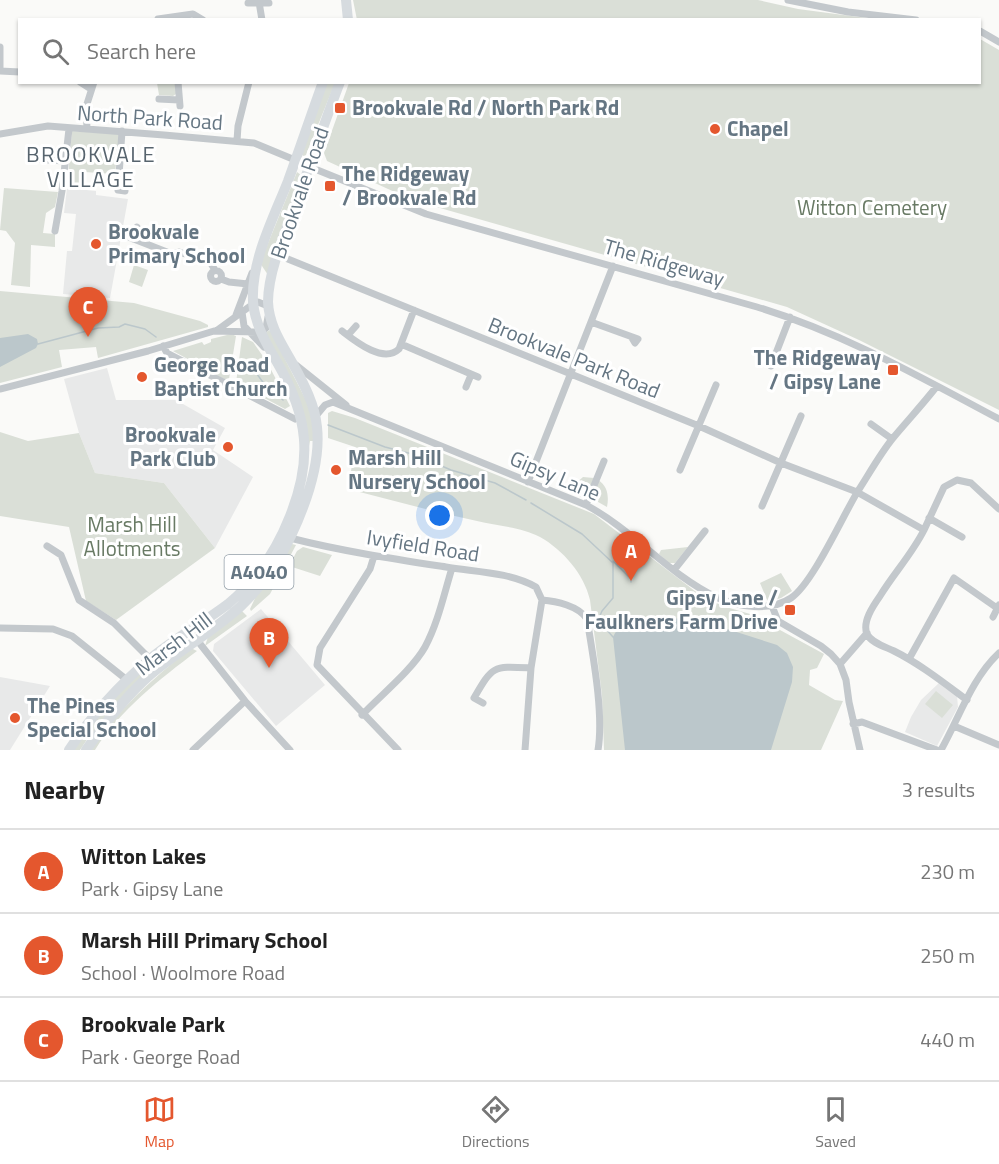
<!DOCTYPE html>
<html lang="en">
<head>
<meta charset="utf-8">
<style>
	:root { --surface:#fff; --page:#f6f6f6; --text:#222; --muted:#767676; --line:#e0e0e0; --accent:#e4572e }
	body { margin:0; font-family:"Titillium Web",sans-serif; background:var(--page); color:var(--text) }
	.you { position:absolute; left:440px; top:516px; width:21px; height:21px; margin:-15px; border:4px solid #fff; border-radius:50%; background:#1a73e8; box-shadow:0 0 0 9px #1a73e833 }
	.badge { display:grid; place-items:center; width:39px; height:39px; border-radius:50%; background:var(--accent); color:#fff; font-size:20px; font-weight:700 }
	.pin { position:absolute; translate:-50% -50px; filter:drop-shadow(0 2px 3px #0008) }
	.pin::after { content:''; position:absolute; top:32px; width:21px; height:18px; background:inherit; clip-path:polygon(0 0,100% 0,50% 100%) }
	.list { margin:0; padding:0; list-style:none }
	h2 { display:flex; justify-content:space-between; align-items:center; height:78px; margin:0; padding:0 24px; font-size:26px }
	h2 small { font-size:20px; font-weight:400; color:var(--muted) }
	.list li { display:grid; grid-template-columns:39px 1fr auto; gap:18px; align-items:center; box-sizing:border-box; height:84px; padding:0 24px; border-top:2px solid var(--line) }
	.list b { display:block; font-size:22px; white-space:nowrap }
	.list p { margin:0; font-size:20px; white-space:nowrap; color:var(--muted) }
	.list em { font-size:20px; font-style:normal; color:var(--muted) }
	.icon { flex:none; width:33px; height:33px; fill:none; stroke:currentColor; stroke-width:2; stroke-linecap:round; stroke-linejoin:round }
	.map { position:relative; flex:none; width:999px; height:750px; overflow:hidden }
	.search { position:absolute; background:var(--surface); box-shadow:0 2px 4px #0004; left:18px; right:18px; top:18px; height:66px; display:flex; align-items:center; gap:15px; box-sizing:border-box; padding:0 21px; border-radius:0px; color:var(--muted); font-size:22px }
	.sheet { height:330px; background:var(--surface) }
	nav { display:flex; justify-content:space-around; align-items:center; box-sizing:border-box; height:84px; border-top:2px solid var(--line); background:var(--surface); font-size:16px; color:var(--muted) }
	nav a { display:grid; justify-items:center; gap:3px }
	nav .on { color:var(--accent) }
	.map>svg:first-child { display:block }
	.built { fill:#e8e9e9 }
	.green { fill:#dadfd7 }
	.water { fill:#bbc7cb }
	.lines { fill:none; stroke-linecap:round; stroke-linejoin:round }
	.stream { stroke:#bbc7cb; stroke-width:1.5 }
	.minor { stroke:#c3c8cc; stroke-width:7 }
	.primary { stroke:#d6dbdf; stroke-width:10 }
	.poi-dot { fill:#e4572e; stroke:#fff; stroke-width:2 }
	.labels { text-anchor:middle; stroke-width:6; stroke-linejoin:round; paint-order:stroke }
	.shield { fill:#fff; stroke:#939fa8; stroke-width:1.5 }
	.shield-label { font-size:20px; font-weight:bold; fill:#657683 }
	.poi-label { font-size:21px; font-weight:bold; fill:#657683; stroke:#fff; text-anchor:start }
	.street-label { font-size:21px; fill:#657683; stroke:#fff }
	.park-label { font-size:21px; fill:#687a64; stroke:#fff }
	.neighbourhood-label { font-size:22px; letter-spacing:1.5px; fill:#57646e; stroke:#fff }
</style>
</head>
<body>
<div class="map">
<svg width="999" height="750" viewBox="0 0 999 750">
	<rect width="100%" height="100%" fill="#fafaf8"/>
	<path class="built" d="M67,188L96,191V195L128,199L110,298L63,294L67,251H72L76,214L64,213Z
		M107,368L116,400H176L225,428L213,450L253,477L215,548L164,483L95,473L79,433L64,379Z
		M261,609L325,685L276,726L213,651L214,644Z
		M0,677L50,686L10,750H0Z
		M940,682L957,696L958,707L937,746L905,732L911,717L921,700Z"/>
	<path class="green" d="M353,0H758L798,9L874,19L357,20Z
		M980,39L999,50V410L859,340L787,307L412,200L327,161L324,153L349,83L980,82Z
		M157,83H176V94L173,96L159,95Z
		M326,83H335L305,157L301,154Z
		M72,131L119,134L115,174L85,172L83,189L67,188Z
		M297,172L301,175L268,275L260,263Z
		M4,188L58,192L55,207L46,213L43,233L55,234V247L31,245L30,287L11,285L15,243L6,231L0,230Z
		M134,265L148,270L142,287L129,282Z
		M0,291L134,303L200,321L208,325V327L98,358L96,347L59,350L62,367L0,383Z
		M270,330L307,402L313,422V441H310L308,451L305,425L263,334Z
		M231,334L236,336L229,379L226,380L173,351L202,342L204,345L211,342V339Z
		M242,337L253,342L267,362L290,406L285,409L236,383Z
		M332,411L355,418L594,514L704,598L726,607L764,618L780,630L824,654L817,668L810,670L809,685L835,700L843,701L821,750H604L602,695L590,600C584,574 563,550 540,537C522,527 497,526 477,521C434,512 391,500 348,489L355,447L328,438V413Z
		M0,432L28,441L79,433L95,473L164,483L215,548L116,620L86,601L69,527L0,516Z
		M583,477L594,478L587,495L583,498L567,491Z
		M598,480C608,486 609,497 607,507L591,498Z
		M292,544L296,545L270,594L251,611L250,609L258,592Z
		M303,547L332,555L320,576L289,566L297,551Z
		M688,547L675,563H669L659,554L661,550Z
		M781,573L792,591L781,598L768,602L760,583Z
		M242,611L247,616L205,646L208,637Z
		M182,639L186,642L88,738L80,750H73L92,723L133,679Z
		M191,648L197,651C160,679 120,710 95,750H90C120,708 151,680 191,648Z
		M936,691L953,705L942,718L925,704Z"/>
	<path class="water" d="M28,334L37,339L38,344L36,348L0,367V338Z
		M663,617L682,619L724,628L777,645L787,653L793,667L792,682L771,750H625L613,637C622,617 644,618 663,617Z"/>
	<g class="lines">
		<path class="stream" d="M38,344L98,328L119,327L125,324L145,329L156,337
			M241,360L251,366L265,385L283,400
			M328,425L385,447L416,455L451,470L495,483L526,500
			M531,503L582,534L613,563V598L602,611L598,620L613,637
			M613,561L631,579V582"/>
		<path class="minor" d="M788,0L848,12L916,20
			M259,2L262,20
			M248,3H269
			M158,19L193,14L203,20
			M980,31L999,42
			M0,47V68
			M0,71L20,72
			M80,82L91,89
			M178,82L180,106
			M159,99L179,100
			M87,128L86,107L94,82
			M122,131L118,190L125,191
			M0,134L48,126L164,135L254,143L295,160
			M237,141L238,126L249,82
			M33,159L65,161
			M310,167L426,214L757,307C843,333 920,377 999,419
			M55,231L62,191L69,129
			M126,236L172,254L179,252L210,262L215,270
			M133,239L137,227
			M278,255L699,426L781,463L857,492L924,530C912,554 894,573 880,596C873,606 862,622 867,634C871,643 886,647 894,651C920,664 944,683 967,700
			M210.5 276a5.5 5.5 0 1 1 11 0a5.5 5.5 0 1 1-11 0Z
			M221,279L229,282L248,284
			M242,312L244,326L264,347
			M236,315L252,273
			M591,322L638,339L635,343L632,338
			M216,331L253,304L258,302L268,306
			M342,331C355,341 383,364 399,349L414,310
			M348,335L356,326
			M401,344L478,377
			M163,346L167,353L295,419
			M296,365L346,405
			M771,366L790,317
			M466,387L471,375
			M0,389L148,351L214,331L260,332L266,328L268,317
			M315,417L325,405L333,402L586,505C633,530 668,574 716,597C738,607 770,612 791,598C813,583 842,517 858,491C869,474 880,454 893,438C908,420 923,404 937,386
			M871,424L892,439
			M680,470L716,385
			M528,482L613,266
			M586,505L604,461
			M762,506L801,416
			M929,518L962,537
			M924,530L944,487L957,480L971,483L999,509
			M290,538C341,551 394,559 446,567C476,572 509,572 536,587L542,600L531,668L525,750
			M47,546L61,555L79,600L114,623L150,659
			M374,556L370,569L320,648L317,665L398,750
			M674,570L705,531
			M542,600C556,601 579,606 587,619C593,656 604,714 598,750
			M772,606L778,621L821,646L831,654L840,664L846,680L849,702L860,750
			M993,617L999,605
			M0,628L53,629L72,636L127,680
			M197,640L245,701L290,750
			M909,659L954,578L997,608
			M840,664L867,633
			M483,703L474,698C493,665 493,666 531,668
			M362,715C381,695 412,670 425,647C438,623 444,594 452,568
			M853,724L862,722L937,750
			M954,726L999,745
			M193,750L245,701
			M941,750C959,718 972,678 999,653"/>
		<path class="primary" d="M346,0L348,20
			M69,750C91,716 119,685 150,659C175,638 203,623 228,604C256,581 277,549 290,516C313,459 308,416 278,364C267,345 255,325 253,302C251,260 273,219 288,181C300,148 311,115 323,82
			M86,750C105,723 125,697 150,675C179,650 213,632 241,606C261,587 279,562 291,536C306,504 321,464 317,427C315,405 304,384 293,364C282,344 269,326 268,302C268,270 287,228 298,198C312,159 325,121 340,82"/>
	</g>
	<g class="poi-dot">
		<rect x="334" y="102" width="12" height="12" rx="3"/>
		<circle cx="715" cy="129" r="6"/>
		<rect x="324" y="180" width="12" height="12" rx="3"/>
		<circle cx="96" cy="244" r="6"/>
		<rect x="887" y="364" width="12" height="12" rx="3"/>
		<circle cx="142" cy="377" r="6"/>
		<circle cx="228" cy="447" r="6"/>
		<circle cx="336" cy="470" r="6"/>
		<rect x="784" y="604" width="12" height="12" rx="3"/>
		<circle cx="15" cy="718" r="6"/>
	</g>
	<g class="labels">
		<rect class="shield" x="224.5" y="555" width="69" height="34" rx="4.5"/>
		<g class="shield-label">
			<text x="259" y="579">A4040</text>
		</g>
		<g class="poi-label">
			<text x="352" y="115">Brookvale Rd / North Park Rd</text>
			<text x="727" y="136">Chapel</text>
			<text x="342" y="181">The Ridgeway<tspan x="342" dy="24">/ Brookvale Rd</tspan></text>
			<text x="108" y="239">Brookvale<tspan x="108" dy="24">Primary School</tspan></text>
			<text x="881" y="365" text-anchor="end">The Ridgeway<tspan x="881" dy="24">/ Gipsy Lane</tspan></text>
			<text x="154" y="372">George Road<tspan x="154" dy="24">Baptist Church</tspan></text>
			<text x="216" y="442" text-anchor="end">Brookvale<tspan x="216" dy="24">Park Club</tspan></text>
			<text x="348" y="465">Marsh Hill<tspan x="348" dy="24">Nursery School</tspan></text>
			<text x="778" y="605" text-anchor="end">Gipsy Lane /<tspan x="778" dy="24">Faulkners Farm Drive</tspan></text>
			<text x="27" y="713">The Pines<tspan x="27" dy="24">Special School</tspan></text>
		</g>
		<g class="street-label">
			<text transform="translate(150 118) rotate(4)" y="7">North Park Road</text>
			<text transform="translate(300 193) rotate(-71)" y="7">Brookvale Road</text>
			<text transform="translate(664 263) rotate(16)" y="7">The Ridgeway</text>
			<text transform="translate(574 358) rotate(22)" y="7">Brookvale Park Road</text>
			<text transform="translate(555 476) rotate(23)" y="7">Gipsy Lane</text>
			<text transform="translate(423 546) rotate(9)" y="7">Ivyfield Road</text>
			<text transform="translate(174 644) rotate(-37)" y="7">Marsh Hill</text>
		</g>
		<g class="park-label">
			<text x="872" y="215">Witton Cemetery</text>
			<text x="132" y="532">Marsh Hill<tspan x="132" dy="24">Allotments</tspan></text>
		</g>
		<g class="neighbourhood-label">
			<text x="91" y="162">BROOKVALE<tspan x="91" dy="25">VILLAGE</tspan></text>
		</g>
	</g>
</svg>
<div class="you"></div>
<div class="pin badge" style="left:631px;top:581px">A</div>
<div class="pin badge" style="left:269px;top:668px">B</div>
<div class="pin badge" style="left:88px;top:337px">C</div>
<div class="search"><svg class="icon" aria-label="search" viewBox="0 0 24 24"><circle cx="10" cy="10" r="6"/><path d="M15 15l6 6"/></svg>Search here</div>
</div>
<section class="sheet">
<h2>Nearby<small>3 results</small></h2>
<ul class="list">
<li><span class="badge">A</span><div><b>Witton Lakes</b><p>Park · Gipsy Lane</p></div><em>230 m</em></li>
<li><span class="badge">B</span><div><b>Marsh Hill Primary School</b><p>School · Woolmore Road</p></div><em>250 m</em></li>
<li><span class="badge">C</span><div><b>Brookvale Park</b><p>Park · George Road</p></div><em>440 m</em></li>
</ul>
</section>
<nav>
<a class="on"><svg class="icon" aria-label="map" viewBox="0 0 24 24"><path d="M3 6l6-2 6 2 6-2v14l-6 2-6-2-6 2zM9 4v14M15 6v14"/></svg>Map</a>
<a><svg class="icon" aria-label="directions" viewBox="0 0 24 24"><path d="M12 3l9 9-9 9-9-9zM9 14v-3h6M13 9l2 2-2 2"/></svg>Directions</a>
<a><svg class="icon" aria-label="saved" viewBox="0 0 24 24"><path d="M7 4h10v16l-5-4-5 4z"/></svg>Saved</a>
</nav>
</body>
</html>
